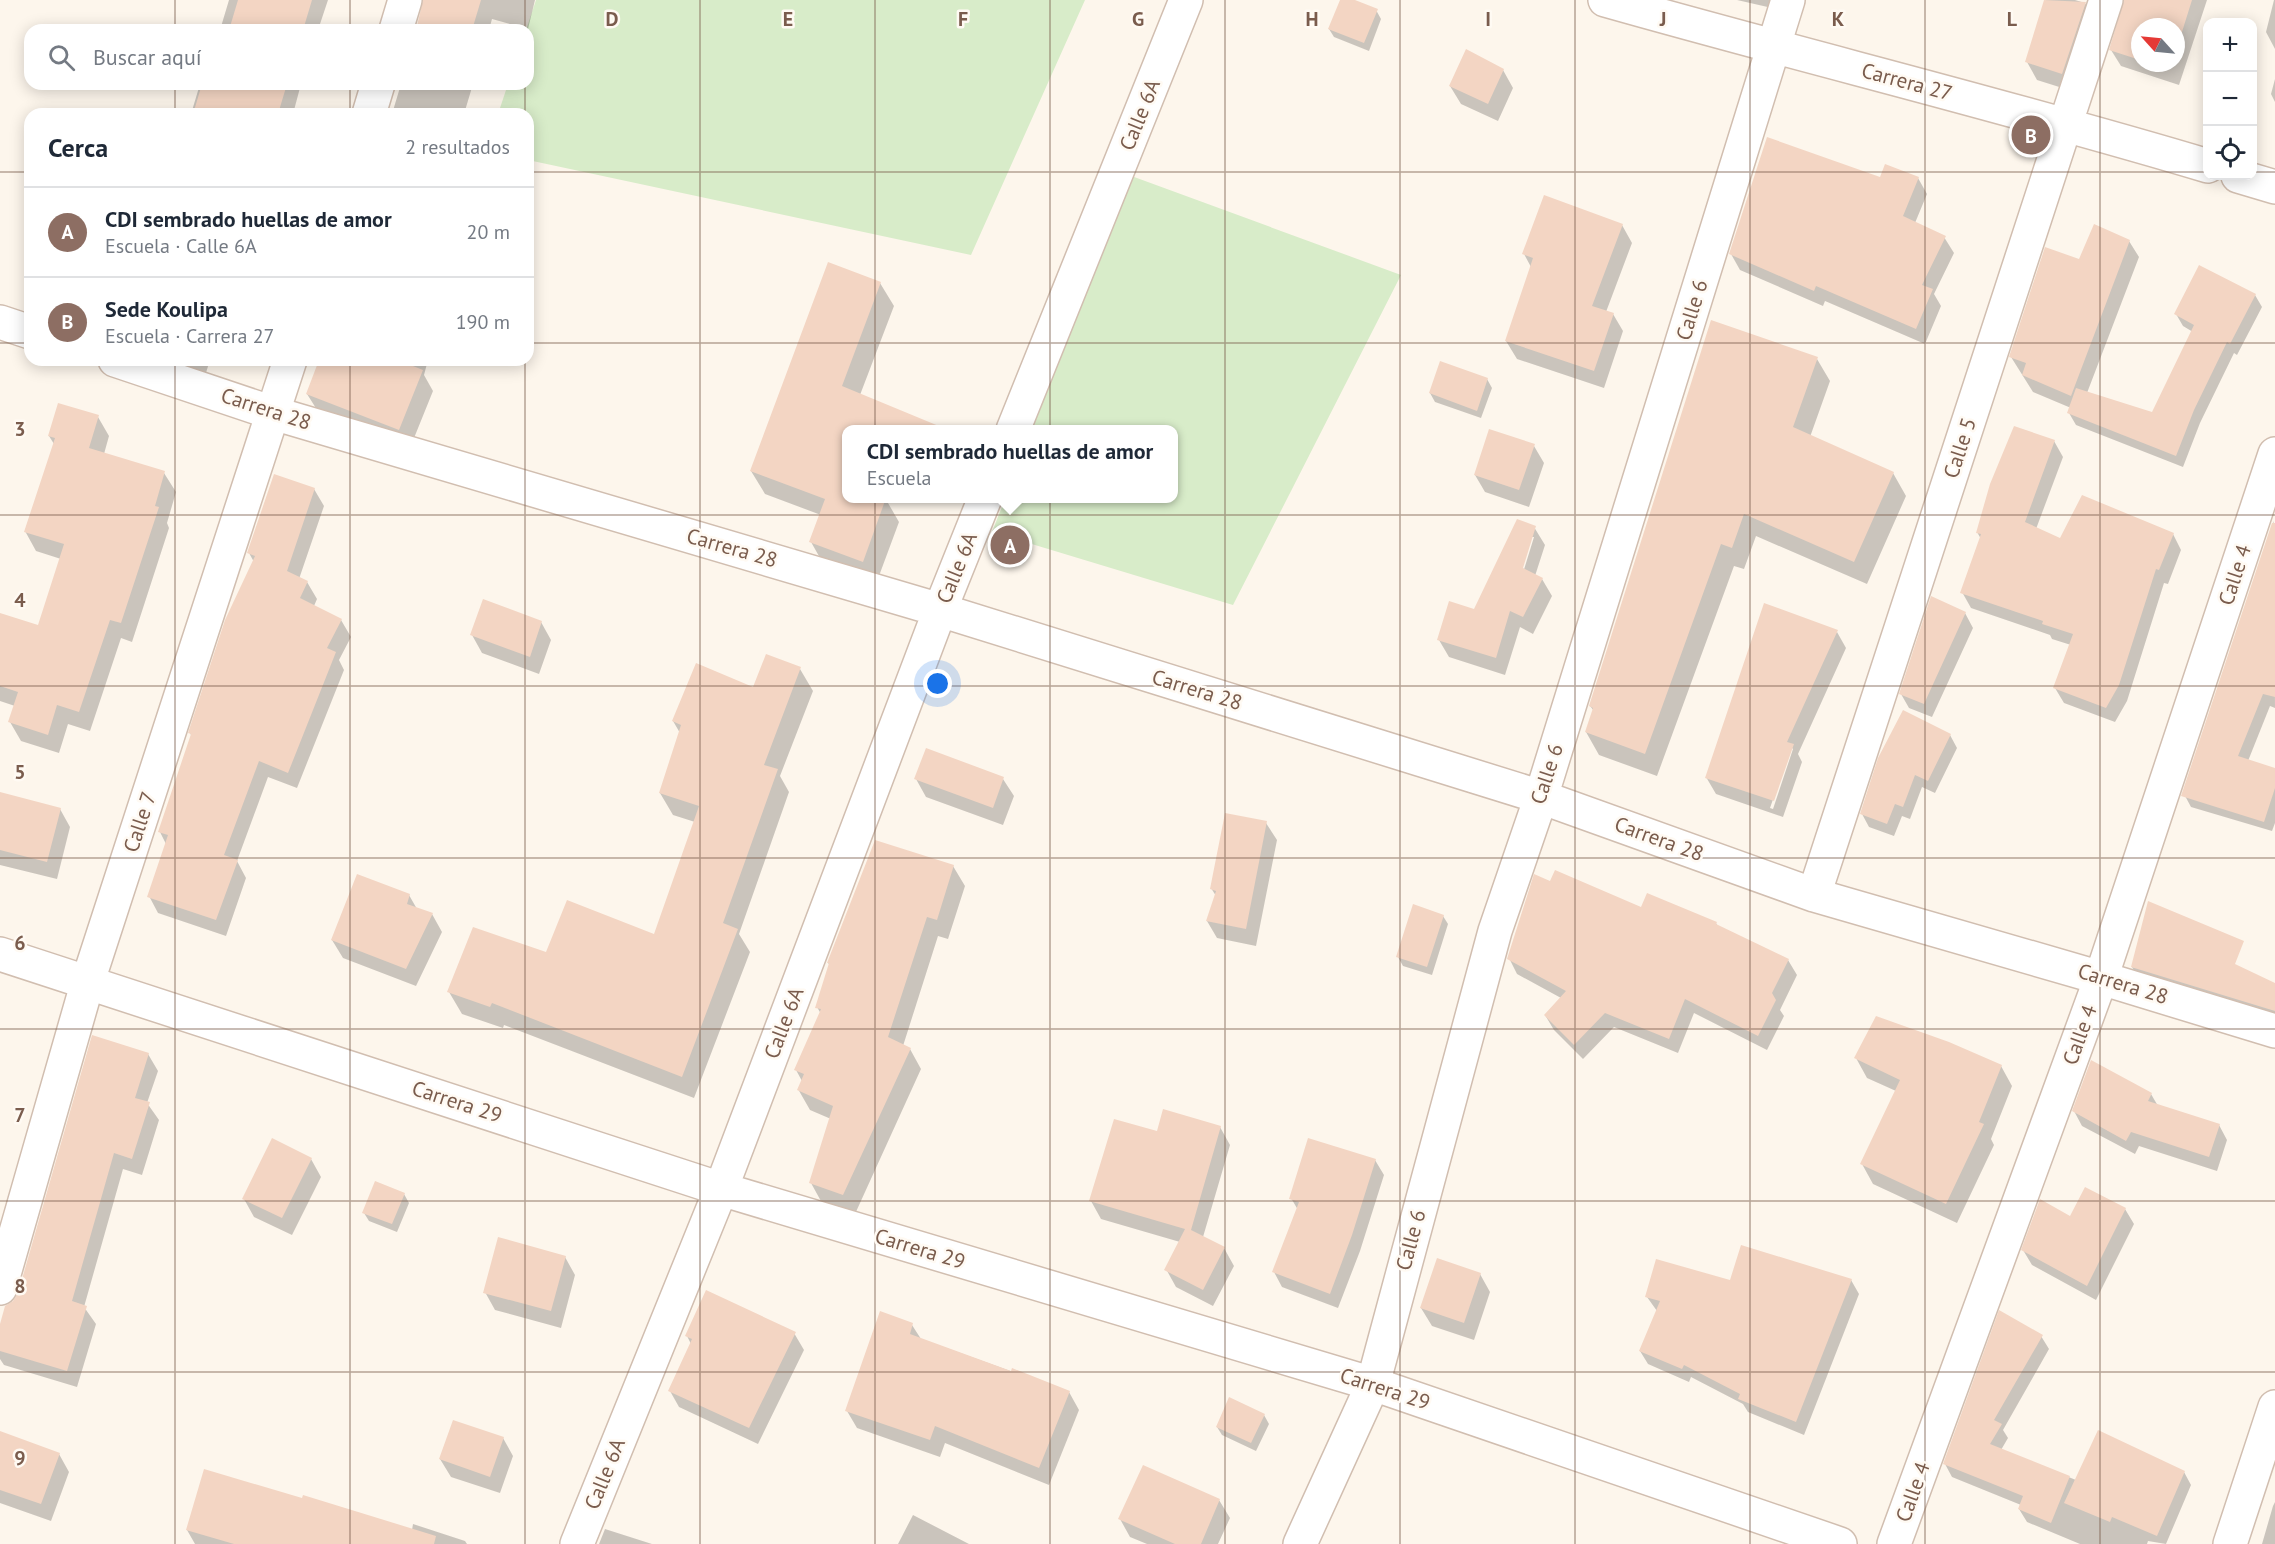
<!DOCTYPE html>
<html lang="es">
<head>
<meta charset="utf-8">
<style>
	:root { --surface:#fff; --page:#f6f6f7; --text:#1f2937; --muted:#747a83; --line:#e0e1e3; --accent:#0b8043 }
	body { margin:0; font-family:"PT Sans",sans-serif; background:var(--page); color:var(--text) }
	.controls { position:absolute; right:18px; top:18px; display:grid; overflow:hidden; border-radius:12px; box-shadow:0 3px 15px #0003 }
	.controls button { width:54px; height:54px; display:grid; place-items:center; padding:0; border:0; border-bottom:2px solid var(--line); background:var(--surface); color:var(--text); font:30px sans-serif }
	.compass { position:absolute; left:2131px; top:18px; width:54px; height:54px; border-radius:50%; background:var(--surface); box-shadow:0 3px 15px #0003; rotate:297deg }
	.you { position:absolute; left:938px; top:684px; width:21px; height:21px; margin:-15px; border:4px solid #fff; border-radius:50%; background:#1a73e8; box-shadow:0 0 0 9px #1a73e833 }
	.badge { display:grid; place-items:center; width:39px; height:39px; border-radius:50%; background:var(--accent); color:#fff; font-size:20px; font-weight:700 }
	.pin { position:absolute; translate:-50% -50%; border:3px solid #fff; box-shadow:0 2px 6px #0006 }
	.popup { position:absolute; left:842px; top:425px; width:336px; height:78px; box-sizing:border-box; display:grid; place-content:center; border-radius:12px; background:var(--surface); filter:drop-shadow(0 2px 4px #0005); font-size:20px; white-space:nowrap; color:var(--muted) }
	.popup b { font-size:22px; color:var(--text) }
	.popup::after { content:''; position:absolute; left:50%; top:100%; margin-left:-12px; border:12px solid transparent; border-top-color:var(--surface) }
	.list { margin:0; padding:0; list-style:none }
	h2 { display:flex; justify-content:space-between; align-items:center; height:78px; margin:0; padding:0 24px; font-size:26px }
	h2 small { font-size:20px; font-weight:400; color:var(--muted) }
	.list li { display:grid; grid-template-columns:39px 1fr auto; gap:18px; align-items:center; box-sizing:border-box; height:90px; padding:0 24px; border-top:2px solid var(--line) }
	.list b { display:block; font-size:22px; white-space:nowrap }
	.list p { margin:0; font-size:20px; white-space:nowrap; color:var(--muted) }
	.list em { font-size:20px; font-style:normal; color:var(--muted) }
	.icon { flex:none; width:33px; height:33px; fill:none; stroke:currentColor; stroke-width:2; stroke-linecap:round; stroke-linejoin:round }
	.map { position:relative; flex:none; width:2275px; height:1544px; overflow:hidden }
	.search { position:absolute; background:var(--surface); box-shadow:0 3px 15px #0003; left:24px; top:24px; width:510px; height:66px; display:flex; align-items:center; gap:15px; box-sizing:border-box; padding:0 21px; border-radius:18px; color:var(--muted); font-size:22px }
	.panel { position:absolute; background:var(--surface); box-shadow:0 3px 15px #0003; left:24px; top:108px; width:510px; height:258px; border-radius:18px }
	.map>svg:first-child { display:block }
	.green { fill:#d8ecc9 }
	.shadow { fill:#0003; fill-rule:evenodd }
	.building { fill:#f3d5c3 }
	.lines { fill:none; stroke-linecap:round; stroke-linejoin:round }
	.street-casing { stroke:#d1beb0; stroke-width:36 }
	.street { stroke:#fff; stroke-width:33 }
	.grid { fill:none; stroke:#7a5c4d; stroke-width:1.5; stroke-opacity:0.55 }
	.labels { text-anchor:middle; stroke-width:5; stroke-linejoin:round; paint-order:stroke }
	.street-label { font-size:21px; fill:#7a5c4d; stroke:#fffaf3 }
	.grid-label { font-size:20px; text-anchor:middle; font-weight:bold; fill:#7a5c4d; stroke:#fffaf3; stroke-width:5; stroke-linejoin:round; paint-order:stroke }
</style>
</head>
<body>
<div class="map">
<svg width="2275" height="1544" viewBox="0 0 2275 1544">
	<rect width="100%" height="100%" fill="#fdf6ec"/>
	<path class="green" d="M536,0H1085L971,255L528,160V114H498L508,84H528V30H526Z
		M1126,174L1401,275L1233,605L992,532L1005,499L1174,498V430L1030,429Z"/>
	<path class="shadow" d="M229,0H328L318,30H220Z
		M449,0H535L528,29L492,19L489,30H441Z
		M1341,0H1352L1376,10L1381,19L1369,51L1334,37L1329,29Z
		M1737,0H1774L1772,8Z
		M2046,0H2075L2085,3L2095,21L2072,91L2037,80L2027,62Z
		M2126,0H2207L2179,85L2121,66L2111,50ZM2140,27H2176V63H2140Z
		M2274,0H2275V49L2266,32Z
		M1503,70L1513,88L1498,121L1461,104L1450,86Z
		M2275,79V102L2271,94Z
		M200,84H301L293,114H191Z
		M401,84H473L464,114H392Z
		M1918,178L1927,194L1915,223L1944,237L1954,253L1934,294L1941,306L1925,344L1825,301L1823,306L1740,270L1731,254L1881,179Z
		M1622,225L1632,243L1606,312L1613,314L1623,331L1604,388L1517,359L1506,341L1531,267L1524,254Z
		M2129,241L2139,257L2087,393L2153,414L2193,332L2183,326L2176,314L2255,295L2262,307L2237,355L2234,353L2200,423L2183,467L2076,425L2069,413L2071,408L2033,392L2011,357L2080,261Z
		M880,283L894,306L860,395L902,412L912,430H846V498H890L888,503L899,522L876,584L824,565L811,542L821,515L765,494L751,471Z
		M1817,359L1830,381L1810,437L1893,473L1906,496L1867,584L1756,536L1744,569L1734,566L1657,776L1599,755L1586,732L1594,711L1590,706Z
		M169,360H210L205,376L172,366Z
		M320,360H428L424,375L433,391L410,448L319,413L307,394Z
		M1487,379L1492,388L1481,418L1435,402L1430,393Z
		M98,417L109,436L104,454L164,473L176,492L167,523L169,528L132,642L121,638L90,731L68,724L59,753L21,741L10,722L15,706L0,701V614L39,627L61,559L36,551L25,531L54,444L49,436Z
		M2054,441L2063,457L2036,529L2061,540L2173,534L2181,550L2168,584L2164,583L2127,701L2115,722L2064,703L2055,688L2071,645L2052,639L2050,635L1971,608L1962,592L1981,539L1977,532Z
		M1534,446L1544,463L1529,507L1485,492L1475,475Z
		M314,489L324,506L299,579L307,582L317,599L314,606L341,620L351,637L339,660L344,670L297,788L268,777L237,861L246,878L226,936L158,913L149,896L166,844L160,832L192,737L190,733L254,562L249,553Z
		M2274,521L2275,708L2270,706L2248,761L2275,770V823L2272,831L2191,807L2184,794Z
		M1534,527L1545,545L1535,576L1542,579L1552,596L1533,634L1520,627L1505,675L1449,657L1439,640L1474,610ZM1530,537H1534L1522,576L1519,575Z
		M1965,613L1973,628L1932,717L1909,708L1901,694Z
		M541,622L551,640L539,674L482,653L472,635Z
		M1837,632L1846,648L1798,754L1802,762L1783,817L1716,794L1706,777ZM1791,747L1793,749L1773,809L1770,808Z
		M800,669L813,691L780,776L789,792L739,934L750,952L694,1098L504,1025L503,1028L462,1014L449,992L547,954L655,936L695,822L673,815L660,793L680,733L673,721Z
		M1950,735L1957,748L1935,793L1922,787L1910,819L1902,816L1894,836L1869,827L1862,814Z
		M927,750L1003,779L1014,796L1003,825L926,797L916,779Z
		M0,808L60,809L70,827L57,879L0,865Z
		M1266,823L1277,840L1256,946L1217,938L1207,921L1216,896L1211,888Z
		M953,866L965,886L948,939L938,936L903,1046L910,1049L921,1069L855,1214L822,1203L811,1183L831,1119L810,1110L798,1089L802,1081L796,1070L821,1014L817,1007L830,965L828,963Z
		M1551,883L1642,909L1716,923L1718,927L1788,960L1797,975L1780,1010L1784,1016L1767,1050L1694,1013L1678,1053L1614,1027L1583,1059L1554,1030L1545,1015L1561,998L1517,974L1509,958Z
		M409,895L417,909L432,914L442,932L416,986L343,958L332,940Z
		M1443,916L1448,924L1432,975L1403,966L1398,957Z
		M2132,967L2275,984V1018L2137,976Z
		M148,1054L158,1071L147,1103L159,1120L142,1175L123,1169L84,1307L96,1324L77,1387L4,1365L0,1359V1329Z
		M1856,1058L2001,1066L2012,1086L1991,1139L1994,1145L1957,1223L1873,1184L1862,1164L1896,1091L1867,1078Z
		M2151,1094L2158,1106L2219,1125L2227,1140L2217,1171L2139,1146L2135,1154L2082,1126L2074,1111Z
		M1220,1127L1230,1145L1203,1237L1224,1248L1234,1266L1213,1306L1176,1287L1166,1269L1180,1242L1101,1219L1091,1201L1158,1133Z
		M311,1159L321,1177L292,1235L254,1217L244,1199Z
		M1375,1160L1384,1175L1360,1251L1338,1308L1282,1287L1274,1272L1298,1210L1291,1198Z
		M404,1194L409,1203L397,1232L369,1221L364,1213Z
		M2125,1209L2134,1224L2096,1300L2032,1265L2023,1250Z
		M565,1257L575,1275L561,1328L495,1310L485,1292Z
		M1480,1274L1490,1292L1474,1340L1432,1326L1421,1308Z
		M1851,1280L1859,1294L1804,1435L1748,1412L1743,1404L1691,1377L1689,1382L1648,1364L1640,1351L1657,1311L1647,1297L1731,1282Z
		M912,1325L921,1339L1069,1392L1079,1410L1049,1485L945,1443L940,1457L857,1428L847,1411Z
		M794,1333L804,1350L758,1444L679,1407L670,1391L691,1344L687,1336Z
		M2041,1336L2049,1349L2003,1430L2008,1438L2001,1450L2076,1480L2184,1472L2191,1485L2166,1544L2148,1541L2147,1544H2080L2027,1522L2019,1509L2021,1505L1952,1477L1945,1464Z
		M1264,1415L1269,1424L1256,1451L1222,1435L1217,1427Z
		M0,1433L59,1454L69,1472L51,1521L0,1503Z
		M503,1438L513,1456L500,1493L451,1477L440,1459Z
		M1219,1500L1230,1518L1218,1544H1147L1130,1537L1120,1519Z
		M2275,1502V1544H2262L2273,1506Z
		M913,1515L969,1544H898Z
		M413,1524L465,1541L467,1544H195L187,1530H412Z
		M605,1529L652,1544H599Z"/>
	<path class="building" d="M238,0H312L303,30H229Z
		M423,0H481L472,30H416Z
		M1340,0H1355L1378,9L1364,43L1328,29Z
		M2044,0L2086,2L2062,74L2025,62Z
		M2124,0H2192L2176,51V27H2140V60L2109,50Z
		M1466,49L1504,69L1488,104L1449,86Z
		M202,84H287L278,114H193Z
		M1767,137L1880,177L1885,164L1919,177L1903,216L1946,236L1922,285L1933,289L1916,329L1816,286L1814,291L1729,254Z
		M1544,195L1623,224L1592,306L1614,313L1594,371L1505,341L1533,258L1522,254Z
		M2094,224L2130,240L2071,396L2022,375L2026,363L2009,357L2045,247L2079,259Z
		M828,262L881,282L842,386L946,429H846V498H886L863,562L809,542L825,499L750,471Z
		M2199,265L2256,294L2230,344L2227,342L2194,410L2176,456L2067,413L2076,388L2152,412L2194,325L2174,314Z
		M1711,320L1818,357L1793,427L1894,472L1854,562L1744,514L1732,548L1721,544L1645,754L1585,732L1593,708L1589,706Z
		M319,360H398L423,370L399,430L306,394Z
		M1440,361L1488,378L1477,411L1429,393Z
		M58,403L99,415L89,448L165,471L155,506L159,507L121,623L110,620L79,712L57,705L48,735L8,722L18,692L0,686V613L38,625L64,544L24,532L55,438L48,436Z
		M2014,426L2055,440L2025,522L2060,538L2082,495L2174,533L2159,570L2156,569L2119,685L2106,708L2053,688L2073,634L2042,624L2043,621L1960,593L1981,534L1976,533L1990,484Z
		M1489,429L1535,444L1519,490L1474,475Z
		M274,474L315,488L287,571L308,581L300,598L342,619L327,648L336,652L288,773L259,761L224,855L238,860L216,920L147,897L168,835L158,832L191,734L188,733L225,620L255,556L247,553Z
		M1517,519L1536,526L1523,568L1543,578L1523,617L1510,611L1496,658L1437,640L1449,601L1474,609Z
		M2272,523H2275V697L2263,694L2238,756L2275,768V788L2264,822L2181,796Z
		M1931,596L1966,612L1924,704L1899,694Z
		M483,599L542,621L530,657L470,635Z
		M1764,603L1838,630L1787,742L1794,744L1774,801L1705,778Z
		M766,654L801,667L764,765L778,769L723,923L738,929L682,1077L492,1003L490,1007L447,992L473,927L546,952L567,900L654,934L699,806L659,793L681,725L672,721L696,663L753,687Z
		M1903,710L1951,734L1928,781L1915,775L1903,807L1895,804L1887,824L1860,814L1878,758Z
		M926,748L1004,777L993,808L914,779Z
		M0,792L61,808L47,862L0,850Z
		M1225,813L1267,821L1246,929L1206,921L1216,891L1210,889Z
		M875,840L954,865L937,920L927,917L888,1037L911,1048L843,1195L809,1183L833,1106L797,1090L804,1074L794,1070L821,1009L815,1008L829,963H827Z
		M1555,870L1641,907L1647,893L1717,922L1716,924L1789,959L1772,993L1776,1000L1758,1036L1685,999L1669,1039L1605,1013L1574,1045L1544,1015L1566,991L1507,959L1534,874L1550,881Z
		M357,874L410,894L407,904L433,913L406,969L331,940Z
		M2148,901L2244,941L2235,964L2275,983V1011L2131,967Z
		M1413,904L1444,915L1427,967L1396,957Z
		M1876,1016L1949,1042L2002,1065L1979,1122L1984,1124L1946,1204L1860,1164L1900,1080L1854,1058Z
		M92,1035L149,1053L135,1098L150,1102L132,1159L114,1153L72,1301L87,1306L67,1371L0,1351V1324L5,1306L13,1301L18,1293Z
		M2091,1060L2152,1093L2148,1101L2220,1124L2209,1157L2131,1132L2126,1141L2072,1111Z
		M1163,1109L1221,1126L1191,1230L1225,1247L1203,1290L1164,1270L1185,1229L1089,1201L1114,1119L1157,1131Z
		M272,1138L312,1158L282,1218L242,1199Z
		M1308,1138L1376,1159L1352,1235L1330,1294L1272,1272L1299,1202L1289,1199Z
		M375,1181L405,1193L392,1224L362,1213Z
		M2085,1187L2126,1208L2087,1286L2021,1250L2040,1199L2070,1216Z
		M498,1237L566,1256L551,1311L483,1293Z
		M1741,1245L1852,1279L1796,1422L1738,1399L1740,1394L1684,1365L1682,1369L1639,1351L1660,1301L1645,1297L1656,1259L1730,1280Z
		M1437,1258L1481,1273L1464,1323L1420,1308Z
		M706,1290L796,1332L749,1428L668,1391L692,1339L685,1336Z
		M1999,1310L2043,1335L1994,1420L2002,1424L1990,1444L2070,1476L2051,1523L2018,1509L2023,1496L1943,1464Z
		M880,1311L913,1323L910,1334L1011,1371L1012,1368L1070,1391L1039,1468L935,1426L930,1440L845,1411Z
		M1229,1397L1265,1414L1251,1443L1216,1427Z
		M453,1420L504,1437L490,1477L439,1459Z
		M2098,1430L2185,1471L2157,1536L2112,1517L2110,1522L2064,1503Z
		M0,1431L60,1453L41,1504L0,1490Z
		M1143,1465L1220,1499L1201,1544H1175L1118,1519Z
		M204,1469L302,1498L303,1495L436,1536L434,1544H234L186,1530Z"/>
	<g class="lines">
		<g class="street-casing">
			<path id="street" d="M1605,0C1806,57 2008,106 2208,166
				M396,30L405,0
				M369,114L378,84
				M2238,176L2275,187
				M0,322L30,332
				M115,360L273,413L940,610L1541,797L1814,895L2101,978L2275,1031
				M1013,430L1186,0
				M1814,895L2106,0
				M0,954L721,1189L1373,1384L1840,1544
				M0,1288L88,981L290,360
				M577,1544L721,1189L940,610L985,498
				M1300,1544L1373,1384L1495,931L1541,797L1788,0
				M1894,1544L2101,978L2275,454
				M2230,1544L2275,1407"/>
		</g>
		<use href="#street" class="street"/>
	</g>
	<path class="grid" d="M175,0V30M350,0V30M525,0V30M700,0V1544M875,0V1544M1050,0V1544M1225,0V1544M1400,0V1544M1575,0V1544M1750,0V1544M1925,0V1544M2100,0V1544M175,84V114M350,84V114M525,84V114M0,172H30M528,172H2208M2252,172H2275M0,343H30M528,343H2275M175,360V1544M350,360V1544M525,360V1544M0,515H2275M0,686H2275M0,858H2275M0,1029H2275M0,1201H2275M0,1372H2275"/>
	<g class="labels">
		<g class="street-label">
			<text transform="translate(1907 82) rotate(15)" y="7">Carrera 27</text>
			<text transform="translate(1140 115) rotate(-68)" y="7">Calle 6A</text>
			<text transform="translate(1692 310) rotate(-73)" y="7">Calle 6</text>
			<text transform="translate(266 409) rotate(18)" y="7">Carrera 28</text>
			<text transform="translate(1960 448) rotate(-72)" y="7">Calle 5</text>
			<text transform="translate(732 548) rotate(16)" y="7">Carrera 28</text>
			<text transform="translate(957 568) rotate(-68)" y="7">Calle 6A</text>
			<text transform="translate(2235 575) rotate(-72)" y="7">Calle 4</text>
			<text transform="translate(1197 690) rotate(17)" y="7">Carrera 28</text>
			<text transform="translate(1547 774) rotate(-72)" y="7">Calle 6</text>
			<text transform="translate(140 822) rotate(-72)" y="7">Calle 7</text>
			<text transform="translate(1659 839) rotate(20)" y="7">Carrera 28</text>
			<text transform="translate(2123 984) rotate(17)" y="7">Carrera 28</text>
			<text transform="translate(784 1023) rotate(-69)" y="7">Calle 6A</text>
			<text transform="translate(2080 1035) rotate(-70)" y="7">Calle 4</text>
			<text transform="translate(457 1102) rotate(18)" y="7">Carrera 29</text>
			<text transform="translate(1411 1240) rotate(-75)" y="7">Calle 6</text>
			<text transform="translate(920 1249) rotate(17)" y="7">Carrera 29</text>
			<text transform="translate(1385 1389) rotate(18)" y="7">Carrera 29</text>
			<text transform="translate(605 1474) rotate(-68)" y="7">Calle 6A</text>
			<text transform="translate(1913 1492) rotate(-70)" y="7">Calle 4</text>
		</g>
	</g>
	<g class="grid-label">
		<text x="612" y="26">D</text>
		<text x="788" y="26">E</text>
		<text x="963" y="26">F</text>
		<text x="1138" y="26">G</text>
		<text x="1312" y="26">H</text>
		<text x="1488" y="26">I</text>
		<text x="1663" y="26">J</text>
		<text x="1838" y="26">K</text>
		<text x="2012" y="26">L</text>
		<text x="20" y="436">3</text>
		<text x="20" y="607">4</text>
		<text x="20" y="779">5</text>
		<text x="20" y="950">6</text>
		<text x="20" y="1122">7</text>
		<text x="20" y="1293">8</text>
		<text x="20" y="1465">9</text>
	</g>
</svg>
<div class="controls">
<button>+</button>
<button>−</button>
<button><svg class="icon" aria-label="locate" viewBox="0 0 24 24"><circle cx="12" cy="12" r="6"/><path d="M12 2v4M12 18v4M2 12h4M18 12h4"/></svg></button>
</div>
<svg class="compass" viewBox="-18 -18 36 36"><path d="M0-13l5 13h-10z" fill="#e53935"/><path d="M0 13l5-13h-10z" fill="#747a83"/></svg>
<div class="you"></div>
<div class="pin badge" style="left:1010px;top:545px;background:#8d6e63">A</div>
<div class="popup"><b>CDI sembrado huellas de amor</b>Escuela</div>
<div class="pin badge" style="left:2031px;top:135px;background:#8d6e63">B</div>
<div class="search"><svg class="icon" aria-label="search" viewBox="0 0 24 24"><circle cx="10" cy="10" r="6"/><path d="M15 15l6 6"/></svg>Buscar aquí</div>
<section class="panel">
<h2>Cerca<small>2 resultados</small></h2>
<ul class="list">
<li><span class="badge" style="background:#8d6e63">A</span><div><b>CDI sembrado huellas de amor</b><p>Escuela · Calle 6A</p></div><em>20 m</em></li>
<li><span class="badge" style="background:#8d6e63">B</span><div><b>Sede Koulipa</b><p>Escuela · Carrera 27</p></div><em>190 m</em></li>
</ul>
</section>
</div>
</body>
</html>
